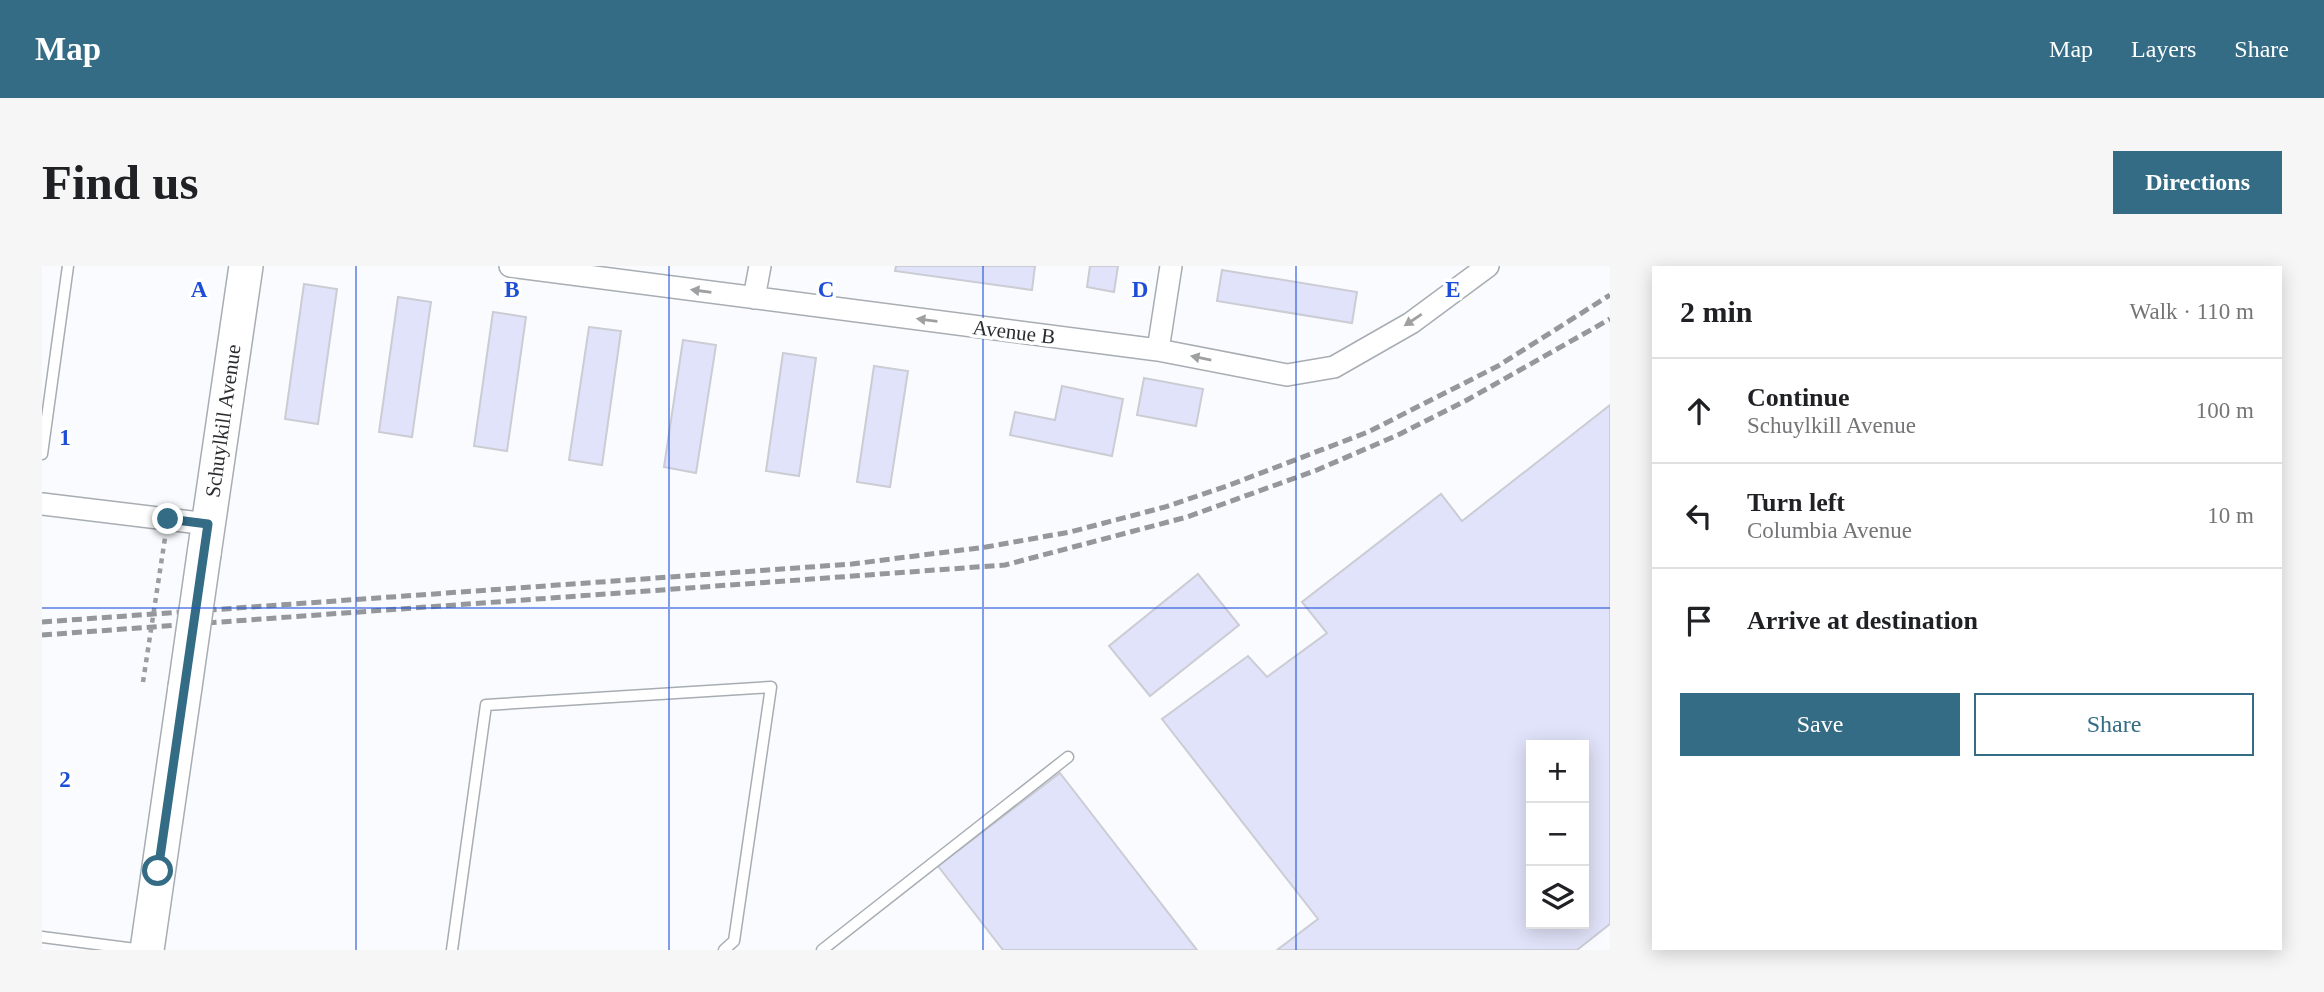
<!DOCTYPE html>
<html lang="en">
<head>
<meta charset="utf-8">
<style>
	:root { --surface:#fff; --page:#f6f6f6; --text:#202124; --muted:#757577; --line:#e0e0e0; --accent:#346c86 }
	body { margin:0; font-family:Georgia,serif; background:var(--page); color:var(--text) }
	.controls { position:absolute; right:21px; bottom:21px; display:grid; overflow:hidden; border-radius:0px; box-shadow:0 4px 18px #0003 }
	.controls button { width:63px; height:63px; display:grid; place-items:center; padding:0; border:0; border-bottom:2px solid var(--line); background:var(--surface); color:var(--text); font:35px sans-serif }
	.stop { position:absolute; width:21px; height:21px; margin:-16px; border:5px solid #346c86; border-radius:50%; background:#fff }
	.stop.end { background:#346c86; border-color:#fff; box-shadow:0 2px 7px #0008 }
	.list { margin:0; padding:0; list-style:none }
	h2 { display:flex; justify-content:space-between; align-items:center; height:91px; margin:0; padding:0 28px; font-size:30px }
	h2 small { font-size:23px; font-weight:400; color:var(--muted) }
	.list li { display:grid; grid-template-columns:46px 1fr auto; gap:21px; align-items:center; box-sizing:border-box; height:105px; padding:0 28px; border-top:2px solid var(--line) }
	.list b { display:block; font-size:26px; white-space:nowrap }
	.list p { margin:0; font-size:23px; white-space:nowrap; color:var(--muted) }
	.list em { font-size:23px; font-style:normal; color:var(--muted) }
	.actions { display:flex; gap:14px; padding:21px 28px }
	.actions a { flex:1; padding:16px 0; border:2px solid var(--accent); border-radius:0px; text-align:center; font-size:24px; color:var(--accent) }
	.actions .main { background:var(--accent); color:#fff }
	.icon { flex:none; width:38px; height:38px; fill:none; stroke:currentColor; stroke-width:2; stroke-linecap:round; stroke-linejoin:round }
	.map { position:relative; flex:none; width:1568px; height:684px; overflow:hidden; border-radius:0px }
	header { display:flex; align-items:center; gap:42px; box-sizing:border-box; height:98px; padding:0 35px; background:var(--accent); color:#fff }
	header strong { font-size:33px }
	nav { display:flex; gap:38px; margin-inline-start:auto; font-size:24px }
	.intro { display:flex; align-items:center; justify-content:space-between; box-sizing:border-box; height:168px; padding:0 42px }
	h1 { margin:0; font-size:49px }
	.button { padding:18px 32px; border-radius:0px; background:var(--accent); color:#fff; font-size:24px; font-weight:700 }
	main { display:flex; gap:42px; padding:0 42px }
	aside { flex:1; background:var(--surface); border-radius:0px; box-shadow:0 4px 18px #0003 }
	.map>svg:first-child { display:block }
	.building { fill:#e1e3fa; stroke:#cbccd4; stroke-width:2; fill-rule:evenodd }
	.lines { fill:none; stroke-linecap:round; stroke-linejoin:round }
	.lane-casing { stroke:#a7adb3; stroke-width:13 }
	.street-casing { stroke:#a7adb3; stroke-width:24 }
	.primary-casing { stroke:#a7adb3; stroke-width:36 }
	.lane { stroke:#fff; stroke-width:10 }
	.street { stroke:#fff; stroke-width:21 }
	.primary { stroke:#fff; stroke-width:33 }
	.rail { stroke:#95979a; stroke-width:5; stroke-dasharray:10 5; stroke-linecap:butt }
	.primary-bridge-casing { stroke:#a7adb3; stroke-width:36; stroke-linecap:butt }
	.path-bridge { stroke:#9b9da0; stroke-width:4.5; stroke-dasharray:5 5; stroke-linecap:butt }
	.primary-bridge { stroke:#fff; stroke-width:33 }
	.oneway { fill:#9fa0a1 }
	.route { stroke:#346c86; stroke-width:9 }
	.grid { fill:none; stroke:#1d4ed8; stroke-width:2; stroke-opacity:0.55 }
	.labels { text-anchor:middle; stroke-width:7; stroke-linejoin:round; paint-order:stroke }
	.street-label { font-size:21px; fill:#2a2c2f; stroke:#fff }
	.grid-label { font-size:23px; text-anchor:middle; font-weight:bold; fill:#1d4ed8; stroke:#fff; stroke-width:7; stroke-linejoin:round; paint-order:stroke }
</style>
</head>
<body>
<header>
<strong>Map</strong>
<nav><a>Map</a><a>Layers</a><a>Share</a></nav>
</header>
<div class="intro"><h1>Find us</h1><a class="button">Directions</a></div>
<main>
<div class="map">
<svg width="1568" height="684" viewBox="0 0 1568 684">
	<rect width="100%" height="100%" fill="#f9fbfe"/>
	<path class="building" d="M854,0H993L990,24L853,5Z
		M1048,0H1076L1072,26L1045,21Z
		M1180,4L1315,26L1310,57L1175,35Z
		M262,18L295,23L276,158L243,153Z
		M356,31L389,36L370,171L337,166Z
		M451,46L484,51L465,185L432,180Z
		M547,61L579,65L560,199L527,194Z
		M641,74L674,79L654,207L622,201Z
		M741,87L774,92L757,210L724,205Z
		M832,100L866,105L848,221L815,216Z
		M1102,112L1161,123L1154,160L1095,149Z
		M1020,120L1081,133L1070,190L968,169L973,146L1013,154Z
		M1568,139V658L1535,684H1235L1276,653L1120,453L1206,390L1225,411L1285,367L1260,336L1399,228L1420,255ZM1489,479H1542V658H1489Z
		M1156,308L1197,359L1108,430L1067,380Z
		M1018,507L1155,684H961L896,600Z"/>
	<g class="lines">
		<g class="lane-casing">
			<path id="lane" d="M0,188L26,0
				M0,671L101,684
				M410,684L444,439L729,421L692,675L682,684
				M780,684L1026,491"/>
		</g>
		<g class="street-casing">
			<path id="street" d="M468,0L1116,84L1245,109L1292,101L1369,57L1446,0
				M712,32L718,0
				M1116,84L1129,0
				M0,238L166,258"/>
		</g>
		<g class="primary-casing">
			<path id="primary" d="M162,288L204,0
				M105,684L143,421"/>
		</g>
		<use href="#lane" class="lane"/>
		<use href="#street" class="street"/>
		<use href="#primary" class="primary"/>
		<path class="rail" d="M0,356L810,298L944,281L1028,266L1123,241L1185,220L1326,166L1456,100L1568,29
			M0,369L963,299L1145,251L1275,204L1358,168L1425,134L1568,53"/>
		<g class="primary-bridge-casing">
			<path id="primary-bridge" d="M143,421L162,288"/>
		</g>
		<path class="path-bridge" d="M101,416L123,272"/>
		<use href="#primary-bridge" class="primary-bridge"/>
	</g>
	<defs><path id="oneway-solid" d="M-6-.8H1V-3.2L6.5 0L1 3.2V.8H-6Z" transform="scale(1.75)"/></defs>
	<g class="oneway">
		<use href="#oneway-solid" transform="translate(659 25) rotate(-172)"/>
		<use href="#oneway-solid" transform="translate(885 54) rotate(-173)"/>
		<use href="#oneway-solid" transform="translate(1371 54) rotate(146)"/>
		<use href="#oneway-solid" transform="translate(1159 92) rotate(-169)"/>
	</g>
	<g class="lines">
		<path class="route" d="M116,605L166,258L126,253"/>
	</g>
	<path class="grid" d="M314,0V684M627,0V684M941,0V684M1254,0V684M0,342H1568"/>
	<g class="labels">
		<g class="street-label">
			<text transform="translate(972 66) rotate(7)" y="7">Avenue B</text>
			<text transform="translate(181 155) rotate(-82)" y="7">Schuylkill Avenue</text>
		</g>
	</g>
	<g class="grid-label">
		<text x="157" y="31">A</text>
		<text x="470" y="31">B</text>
		<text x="784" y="31">C</text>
		<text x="1098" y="31">D</text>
		<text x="1411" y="31">E</text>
		<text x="23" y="179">1</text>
		<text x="23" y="521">2</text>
	</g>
</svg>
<div class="controls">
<button>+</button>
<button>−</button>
<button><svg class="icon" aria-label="layers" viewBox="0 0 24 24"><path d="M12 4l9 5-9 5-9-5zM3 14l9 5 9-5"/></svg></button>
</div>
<div class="stop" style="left:116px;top:605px"></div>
<div class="stop end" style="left:126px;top:253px"></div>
</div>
<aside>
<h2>2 min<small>Walk · 110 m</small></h2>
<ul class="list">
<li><svg class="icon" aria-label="ahead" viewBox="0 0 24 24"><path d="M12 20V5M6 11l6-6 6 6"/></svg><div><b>Continue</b><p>Schuylkill Avenue</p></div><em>100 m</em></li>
<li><svg class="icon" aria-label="left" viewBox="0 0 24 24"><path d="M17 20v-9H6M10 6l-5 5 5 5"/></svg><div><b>Turn left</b><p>Columbia Avenue</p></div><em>10 m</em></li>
<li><svg class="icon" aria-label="arrive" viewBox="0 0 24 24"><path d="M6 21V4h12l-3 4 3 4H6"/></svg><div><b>Arrive at destination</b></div></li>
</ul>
<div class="actions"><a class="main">Save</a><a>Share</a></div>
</aside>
</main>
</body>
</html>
